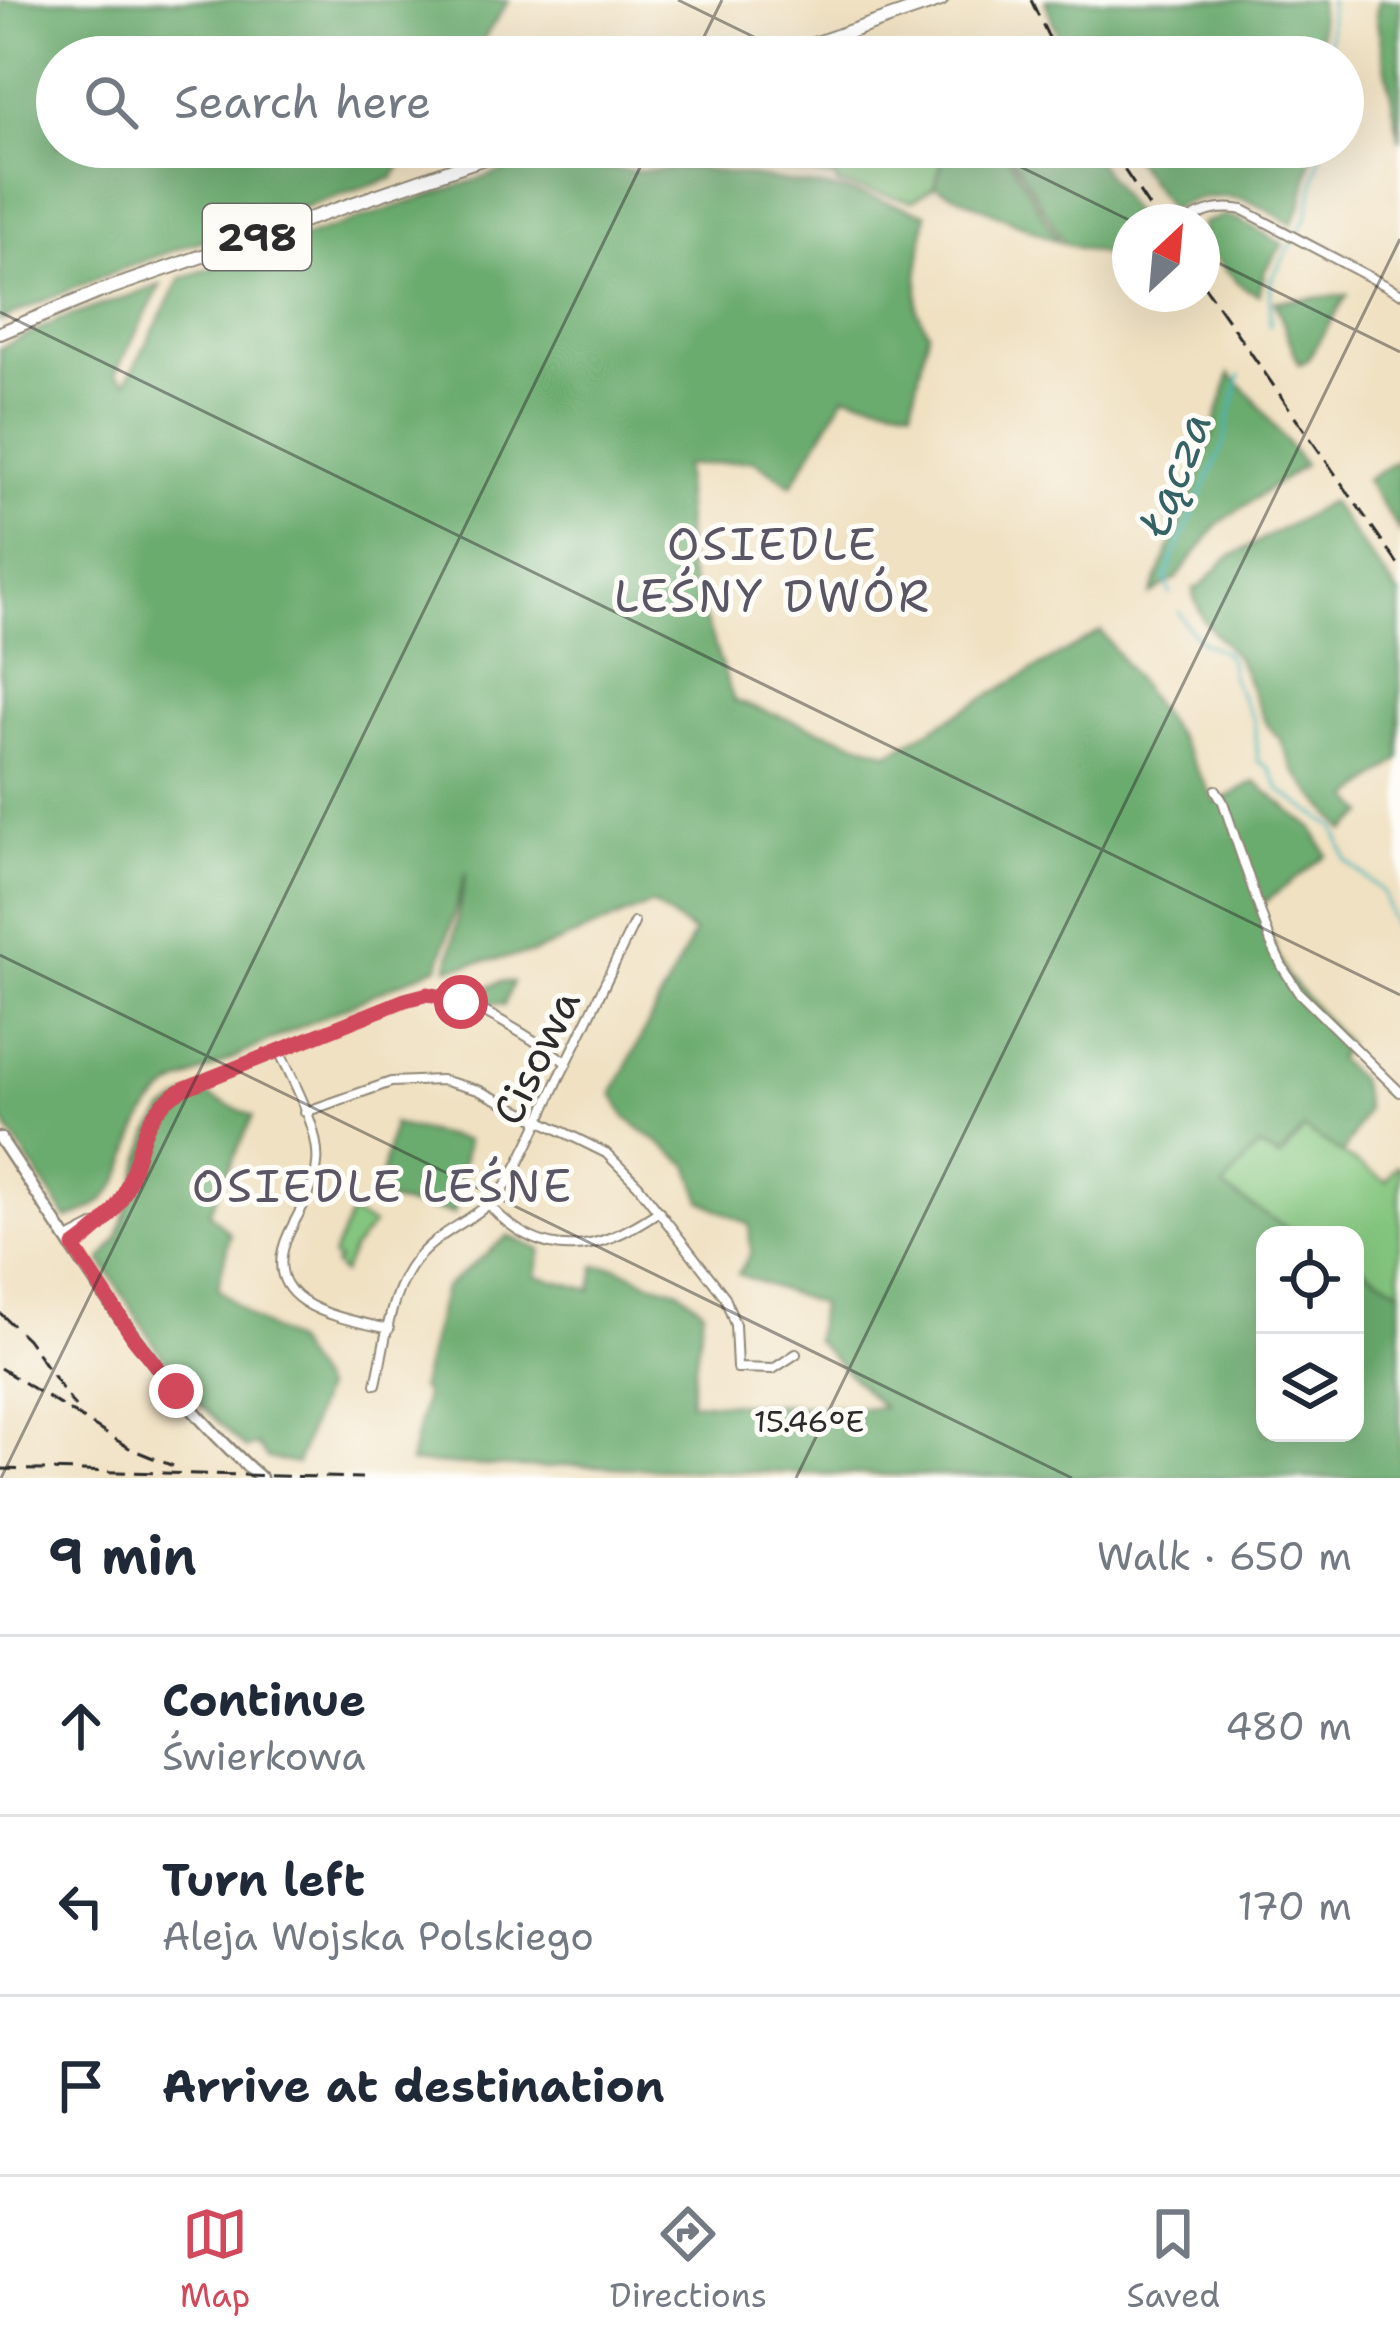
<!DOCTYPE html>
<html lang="en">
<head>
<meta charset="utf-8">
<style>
	:root { --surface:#fff; --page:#f6f6f7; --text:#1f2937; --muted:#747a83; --line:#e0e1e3; --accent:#d1495b }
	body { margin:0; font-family:"Shantell Sans",sans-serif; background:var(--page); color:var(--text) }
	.controls { position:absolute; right:36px; bottom:36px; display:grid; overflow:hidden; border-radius:24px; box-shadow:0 12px 48px #0002 }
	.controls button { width:108px; height:108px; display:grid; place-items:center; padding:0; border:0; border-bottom:3px solid var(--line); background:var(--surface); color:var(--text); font:60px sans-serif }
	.compass { position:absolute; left:1112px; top:204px; width:108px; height:108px; border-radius:50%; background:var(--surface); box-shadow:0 12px 48px #0002; rotate:26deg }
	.stop { position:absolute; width:36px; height:36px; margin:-27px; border:9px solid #d1495b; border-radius:50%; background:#fff }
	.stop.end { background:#d1495b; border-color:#fff; box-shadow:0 3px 12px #0008 }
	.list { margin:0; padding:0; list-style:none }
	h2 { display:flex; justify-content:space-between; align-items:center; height:156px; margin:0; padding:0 48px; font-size:51px }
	h2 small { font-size:39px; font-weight:400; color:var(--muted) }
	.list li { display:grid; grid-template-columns:78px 1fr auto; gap:36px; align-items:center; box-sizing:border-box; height:180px; padding:0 48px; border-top:3px solid var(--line) }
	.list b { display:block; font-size:45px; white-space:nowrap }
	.list p { margin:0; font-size:39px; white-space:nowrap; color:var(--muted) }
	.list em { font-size:39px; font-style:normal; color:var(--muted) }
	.icon { flex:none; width:66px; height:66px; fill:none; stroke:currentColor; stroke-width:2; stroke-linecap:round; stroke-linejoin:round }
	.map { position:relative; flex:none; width:1400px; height:1478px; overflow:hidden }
	.search { position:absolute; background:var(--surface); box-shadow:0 12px 48px #0002; left:36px; right:36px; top:36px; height:132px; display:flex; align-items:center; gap:30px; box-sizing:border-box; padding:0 42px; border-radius:66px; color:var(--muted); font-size:45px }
	.sheet { height:696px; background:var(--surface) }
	nav { display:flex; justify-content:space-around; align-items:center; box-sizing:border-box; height:168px; border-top:3px solid var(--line); background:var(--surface); font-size:33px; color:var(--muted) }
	nav a { display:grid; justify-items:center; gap:6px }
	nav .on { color:var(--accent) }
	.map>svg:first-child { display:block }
	.green { fill:#84c67f; stroke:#587855; stroke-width:3 }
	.forest { fill:#6bab6e; stroke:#4b6b4c; stroke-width:3 }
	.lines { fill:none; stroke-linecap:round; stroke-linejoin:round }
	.stream { stroke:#45b5bb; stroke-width:3 }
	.minor-casing { stroke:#8e8676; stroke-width:12 }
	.secondary-casing { stroke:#8e8676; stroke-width:15 }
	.primary-casing { stroke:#8e8676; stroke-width:16 }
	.minor { stroke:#fff; stroke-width:8 }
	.secondary { stroke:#fff; stroke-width:10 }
	.primary { stroke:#fff; stroke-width:12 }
	.rail { stroke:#2b2b2b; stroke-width:3; stroke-dasharray:18 9; stroke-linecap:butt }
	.route { stroke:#d1495b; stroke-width:15 }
	.ticks { fill:none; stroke:#2b2b2b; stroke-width:3; stroke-opacity:0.45 }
	.labels { text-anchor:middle; stroke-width:10; stroke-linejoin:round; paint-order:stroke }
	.shield { fill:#fdfcf7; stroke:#6a6a68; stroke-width:3 }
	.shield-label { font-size:39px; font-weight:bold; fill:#2b2b2b }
	.street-label { font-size:42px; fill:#2b2b2b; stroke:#fdfcf7 }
	.water-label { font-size:45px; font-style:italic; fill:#356265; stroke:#fdfcf7 }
	.neighbourhood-label { font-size:45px; letter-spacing:3px; fill:#5b5666; stroke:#fdfcf7 }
	.ticks-label { font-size:30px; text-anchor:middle; fill:#2b2b2b; stroke:#fdfcf7; stroke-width:10; stroke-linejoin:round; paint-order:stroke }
</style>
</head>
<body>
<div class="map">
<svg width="1400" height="1478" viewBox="0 0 1400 1478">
	<rect width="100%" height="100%" fill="#fdfcf7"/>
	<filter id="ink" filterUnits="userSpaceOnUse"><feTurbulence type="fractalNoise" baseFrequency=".00833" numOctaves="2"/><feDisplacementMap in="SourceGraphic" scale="24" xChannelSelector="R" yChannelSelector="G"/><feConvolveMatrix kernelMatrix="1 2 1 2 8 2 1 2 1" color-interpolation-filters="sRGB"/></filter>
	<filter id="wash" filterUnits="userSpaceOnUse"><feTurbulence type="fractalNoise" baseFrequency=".004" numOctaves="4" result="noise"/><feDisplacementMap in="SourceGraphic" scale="48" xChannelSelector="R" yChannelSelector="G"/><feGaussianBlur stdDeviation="2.7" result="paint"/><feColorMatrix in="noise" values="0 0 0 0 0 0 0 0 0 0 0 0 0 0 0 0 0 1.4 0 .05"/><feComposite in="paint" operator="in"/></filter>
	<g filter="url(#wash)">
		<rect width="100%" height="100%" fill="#f0e1c2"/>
		<path class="green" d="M831,147L841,148L946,147L935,186L913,201L837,184Z
			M1304,1129L1386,1182L1397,1166L1400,1167V1290L1355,1263V1235H1294V1232L1222,1188L1258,1147L1280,1159Z
			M351,1214L373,1225L353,1249L342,1274L334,1264L338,1260L332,1257Z"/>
		<path class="forest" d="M1,0H509L472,57H57V147H413L393,178C261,222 125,261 0,321Z
			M1045,0H1319L1321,57H1066Z
			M1378,0H1400V141L1376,17Z
			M583,147H831L836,178L700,156L611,157Z
			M946,147H1002L1059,242L935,186Z
			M1006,147H1087L1139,222H1130V250L1120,259L1065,244Z
			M1125,147H1314L1301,206L1292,224C1278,217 1263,206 1248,201C1225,193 1190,197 1170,210Z
			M543,158L628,171L698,168L852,192L926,213L919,264L917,310L928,332L912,408L845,395L792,485L753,460L684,466L687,568L734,701L889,753L1101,631L1179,739L1216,803L1255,782L1313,829L1327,855L1258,907L1287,976L1347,1044L1337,1059L1359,1079L1366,1109L1343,1154L1304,1129L1279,1157L1258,1146L1223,1188L1295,1233L1265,1235V1433H1355V1263L1400,1290V1478C1122,1478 844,1478 566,1465L544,1468L410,1463L425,1395L420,1388L444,1288L508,1236L541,1250L536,1276L591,1290L595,1266L617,1267L650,1282L680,1290L703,1310L690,1402L883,1408L815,1340L819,1304L738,1274L751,1253L749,1225L702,1201L689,1165L626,1118L613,1093L694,933L652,904L533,953L448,968L466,872L439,966C366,998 292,1029 221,1064C203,1073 179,1081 164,1094C114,1137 147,1193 67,1219L0,1117V348L59,320L161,285L115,374L126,382L181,278Z
			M1224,216L1238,219L1283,244L1265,270L1259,295L1243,287L1202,245V223Z
			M1347,295L1307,360L1299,365L1275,301Z
			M1230,374L1253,398L1304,465L1218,524L1176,579L1151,594L1197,482Z
			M1400,459V532L1366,480Z
			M1330,502L1400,596V759L1352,798L1366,814L1345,831L1295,772L1280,739L1266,724L1238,659L1204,621L1193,595L1194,588L1200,587L1225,560Z
			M500,982H513L504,1005L481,1000L471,994Z
			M197,1091L253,1116L209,1212L230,1234L218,1288L252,1318L292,1342L323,1389L297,1464L267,1458L256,1444L246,1449L199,1403L160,1353L101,1261L118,1237L150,1133L166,1109Z
			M393,1124L467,1141L454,1214L376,1199Z"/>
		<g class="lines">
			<path class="stream" d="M1329,57L1330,0
				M1298,234L1307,216L1322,147
				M1270,326L1271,279L1292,244
				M1170,594L1166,578L1172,560L1222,448L1240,375
				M1179,612L1189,629L1201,641L1223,652L1230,660L1232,679L1254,721L1258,761L1269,768L1281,791L1335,828L1347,861L1383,892L1400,947"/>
		</g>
	</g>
	<g filter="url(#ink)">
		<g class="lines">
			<g class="minor-casing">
				<path id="minor" d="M1185,222C1205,210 1221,206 1243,210L1400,293
					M1216,790L1223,802L1271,943L1283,968L1298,992L1400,1092
					M279,1051C293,1080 321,1132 317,1164C315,1189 299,1211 289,1233C255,1306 341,1318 389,1329
					M305,1112L391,1082L441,1080L478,1090L606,1153L638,1185L725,1297L735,1325L737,1368L773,1369L796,1354
					M489,1205C544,1265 598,1253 659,1211
					M68,1239L95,1225
					M74,1247C91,1235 110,1219 120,1201C145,1158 133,1116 183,1089L405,1000C417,996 429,993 442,995C472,1000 541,1044 567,1063
					M376,1384C386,1342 389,1288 420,1255C447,1225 488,1216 510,1179C528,1148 543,1113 558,1080C584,1028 609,975 634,923"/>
			</g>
			<g class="secondary-casing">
				<path id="secondary" d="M0,1138C80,1257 152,1383 261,1478"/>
			</g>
			<g class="primary-casing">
				<path id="primary" d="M776,57L941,0
					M0,333L99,292L516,147"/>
			</g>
			<use href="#minor" class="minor"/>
			<use href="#secondary" class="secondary"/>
			<use href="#primary" class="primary"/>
			<path class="rail" d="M1031,0L1058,57
				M1109,147L1159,222
				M1202,283L1400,567
				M0,1313L27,1339L75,1407
				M0,1368L131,1449L173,1466
				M0,1469L362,1478"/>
		</g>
	</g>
	<g class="lines" filter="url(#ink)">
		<path class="route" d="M176,1391L133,1337L74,1247C91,1235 110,1219 120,1201C145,1158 133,1117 183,1089L405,1000L428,994L461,1002"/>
	</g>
	<path class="ticks" d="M678,0L795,57M694,57L722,0M980,147L1133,222M1202,255L1400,352M0,312L1400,995M0,955L1072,1478M1,1478L650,147M796,1478L1400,239"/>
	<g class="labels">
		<rect class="shield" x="203" y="204" width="108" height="66" rx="9"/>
		<g class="shield-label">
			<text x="257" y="251">298</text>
		</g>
		<g class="street-label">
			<text transform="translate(536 1057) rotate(-64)" y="15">Cisowa</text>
		</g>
		<g class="water-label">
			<text transform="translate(1174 474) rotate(-69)" y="16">Łącza</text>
		</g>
		<g class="neighbourhood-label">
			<text x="773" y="560">OSIEDLE<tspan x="773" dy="52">LEŚNY DWÓR</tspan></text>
			<text x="383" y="1202">OSIEDLE LEŚNE</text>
		</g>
	</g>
	<g class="ticks-label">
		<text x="809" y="1432">15.46°E</text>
	</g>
</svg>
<div class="controls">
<button><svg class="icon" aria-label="locate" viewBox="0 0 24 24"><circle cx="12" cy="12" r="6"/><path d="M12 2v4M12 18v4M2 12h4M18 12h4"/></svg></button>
<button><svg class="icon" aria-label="layers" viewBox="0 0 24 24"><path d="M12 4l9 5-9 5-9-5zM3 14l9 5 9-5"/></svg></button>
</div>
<svg class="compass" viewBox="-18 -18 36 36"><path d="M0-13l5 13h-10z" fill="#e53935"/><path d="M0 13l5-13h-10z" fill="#747a83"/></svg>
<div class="stop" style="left:461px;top:1002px"></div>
<div class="stop end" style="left:176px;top:1391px"></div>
<div class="search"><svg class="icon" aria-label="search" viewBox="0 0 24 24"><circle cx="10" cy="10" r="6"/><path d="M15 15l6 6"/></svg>Search here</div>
</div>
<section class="sheet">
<h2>9 min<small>Walk · 650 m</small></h2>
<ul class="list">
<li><svg class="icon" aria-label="ahead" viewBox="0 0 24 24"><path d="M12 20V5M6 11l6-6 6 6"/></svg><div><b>Continue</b><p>Świerkowa</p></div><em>480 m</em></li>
<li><svg class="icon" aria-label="left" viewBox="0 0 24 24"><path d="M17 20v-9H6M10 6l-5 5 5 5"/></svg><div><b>Turn left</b><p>Aleja Wojska Polskiego</p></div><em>170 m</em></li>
<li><svg class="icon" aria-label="arrive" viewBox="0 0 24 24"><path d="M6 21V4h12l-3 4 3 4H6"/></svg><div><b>Arrive at destination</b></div></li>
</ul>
</section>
<nav>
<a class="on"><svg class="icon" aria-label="map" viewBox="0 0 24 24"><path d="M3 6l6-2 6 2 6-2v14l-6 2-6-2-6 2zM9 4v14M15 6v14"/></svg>Map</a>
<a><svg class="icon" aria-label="directions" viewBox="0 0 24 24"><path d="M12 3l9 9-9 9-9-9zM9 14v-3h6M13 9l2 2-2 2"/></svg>Directions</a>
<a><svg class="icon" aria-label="saved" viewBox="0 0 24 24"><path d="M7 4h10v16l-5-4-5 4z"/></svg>Saved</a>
</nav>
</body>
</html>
